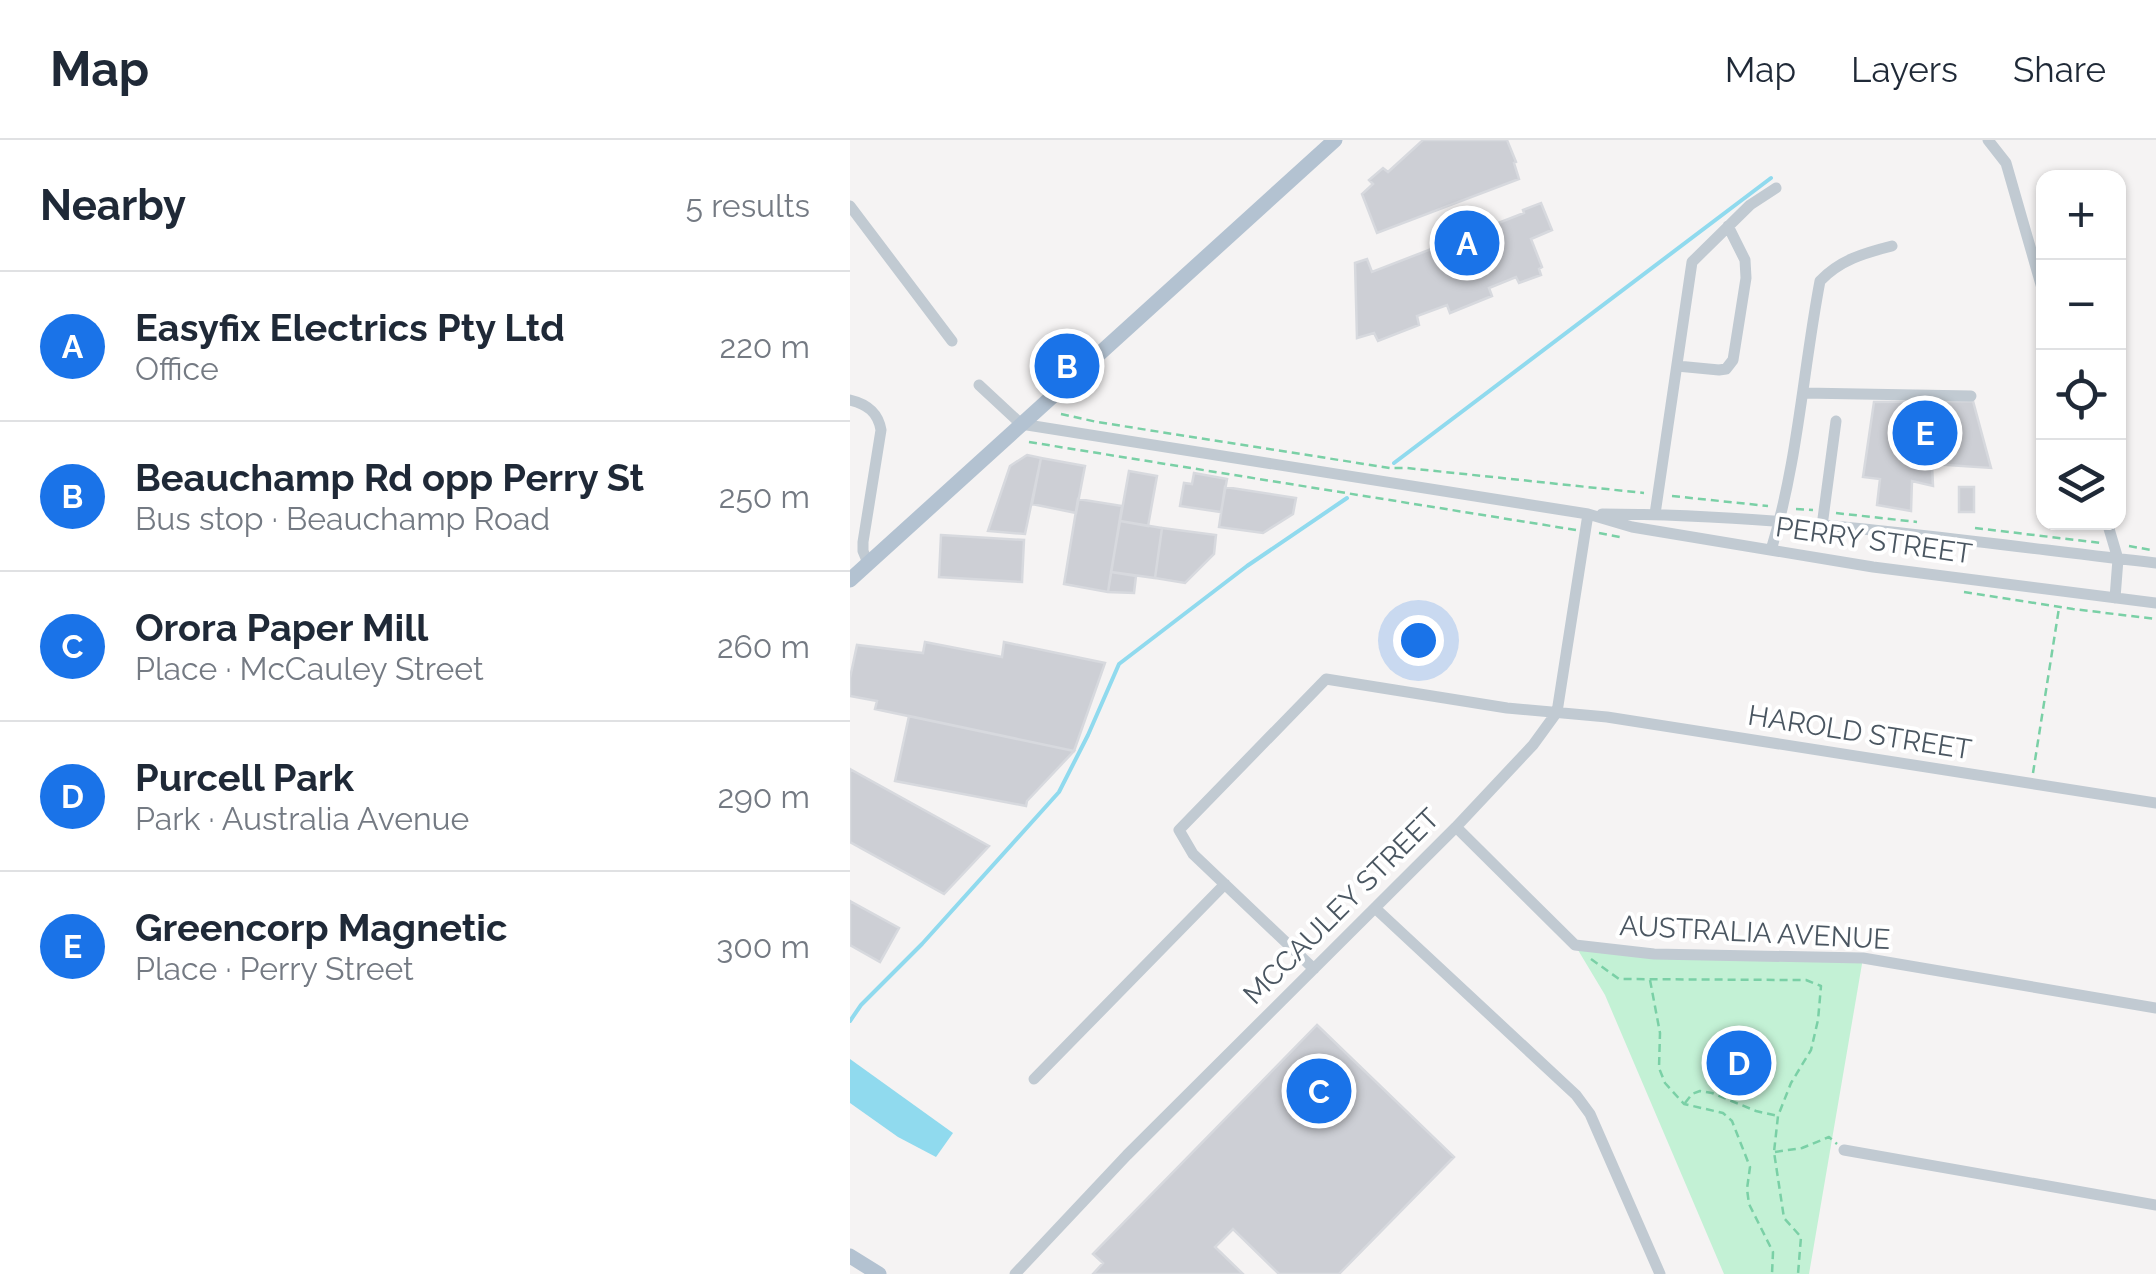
<!DOCTYPE html>
<html lang="en">
<head>
<meta charset="utf-8">
<style>
	:root { --surface:#fff; --page:#f2f2f3; --text:#1f2937; --muted:#747a83; --line:#e0e1e3; --accent:#1a73e8 }
	body { margin:0; font-family:Raleway,sans-serif; background:var(--page); color:var(--text) }
	.controls { position:absolute; right:30px; top:30px; display:grid; overflow:hidden; border-radius:20px; box-shadow:0 2px 8px #0004 }
	.controls button { width:90px; height:90px; display:grid; place-items:center; padding:0; border:0; border-bottom:2px solid var(--line); background:var(--surface); color:var(--text); font:50px sans-serif }
	.you { position:absolute; left:568px; top:500px; width:35px; height:35px; margin:-25px; border:8px solid #fff; border-radius:50%; background:#1a73e8; box-shadow:0 0 0 15px #1a73e833 }
	.badge { display:grid; place-items:center; width:65px; height:65px; border-radius:50%; background:var(--accent); color:#fff; font-size:32px; font-weight:700 }
	.pin { position:absolute; translate:-50% -50%; border:5px solid #fff; box-shadow:0 2px 10px #0006 }
	.list { margin:0; padding:0; list-style:none }
	h2 { display:flex; justify-content:space-between; align-items:center; height:130px; margin:0; padding:0 40px; font-size:42px }
	h2 small { font-size:32px; font-weight:400; color:var(--muted) }
	.list li { display:grid; grid-template-columns:65px 1fr auto; gap:30px; align-items:center; box-sizing:border-box; height:150px; padding:0 40px; border-top:2px solid var(--line) }
	.list b { display:block; font-size:38px; white-space:nowrap }
	.list p { margin:0; font-size:32px; white-space:nowrap; color:var(--muted) }
	.list em { font-size:32px; font-style:normal; color:var(--muted) }
	.icon { flex:none; width:55px; height:55px; fill:none; stroke:currentColor; stroke-width:2; stroke-linecap:round; stroke-linejoin:round }
	.map { position:relative; flex:none; width:1306px; height:1134px; overflow:hidden }
	header { display:flex; align-items:center; gap:60px; box-sizing:border-box; height:140px; padding:0 50px; background:var(--surface); border-bottom:2px solid var(--line) }
	header strong { font-size:48px }
	nav { display:flex; gap:55px; margin-inline-start:auto; font-size:35px }
	main { display:flex }
	aside { flex:1; background:var(--surface) }
	.map>svg:first-child { display:block }
	.green { fill:#c3f1d5 }
	.water { fill:#90daee }
	.lines { fill:none; stroke-linecap:round; stroke-linejoin:round }
	.stream { stroke:#90daee; stroke-width:4 }
	.building { fill:#cdcfd5; stroke:#d7d9de; stroke-width:2.5 }
	.path { stroke:#7ad0a6; stroke-width:2.5; stroke-dasharray:8 5; stroke-linecap:butt }
	.minor { stroke:#c1cad2; stroke-width:11 }
	.major { stroke:#b3c2d1; stroke-width:15 }
	.labels { text-anchor:middle; stroke-width:8; stroke-linejoin:round; paint-order:stroke }
	.street-label { font-size:28px; fill:#4a5661; stroke:#fff }
</style>
</head>
<body>
<header>
<strong>Map</strong>
<nav><a>Map</a><a>Layers</a><a>Share</a></nav>
</header>
<main>
<aside>
<h2>Nearby<small>5 results</small></h2>
<ul class="list">
<li><span class="badge">A</span><div><b>Easyfix Electrics Pty Ltd</b><p>Office</p></div><em>220 m</em></li>
<li><span class="badge">B</span><div><b>Beauchamp Rd opp Perry St</b><p>Bus stop · Beauchamp Road</p></div><em>250 m</em></li>
<li><span class="badge">C</span><div><b>Orora Paper Mill</b><p>Place · McCauley Street</p></div><em>260 m</em></li>
<li><span class="badge">D</span><div><b>Purcell Park</b><p>Park · Australia Avenue</p></div><em>290 m</em></li>
<li><span class="badge">E</span><div><b>Greencorp Magnetic</b><p>Place · Perry Street</p></div><em>300 m</em></li>
</ul>
</aside>
<div class="map">
<svg width="1306" height="1134" viewBox="0 0 1306 1134">
	<rect width="100%" height="100%" fill="#f5f3f3"/>
	<path class="green" d="M725,805L804,814L1013,818L959,1134H874L755,855Z"/>
	<path class="water" d="M0,919L103,993L86,1017L48,997L0,963Z"/>
	<g class="lines">
		<path class="stream" d="M544,323L921,38
			M0,881L11,865L72,804L209,652L238,595L269,524L397,426L497,358"/>
	</g>
	<path class="building" d="M573,0H657L666,22L664,23L669,39L527,93L512,54L523,44L519,40L533,28L538,32Z
		M691,63L702,90L681,99L692,127L689,129L691,135L669,143L666,137L639,148L642,156L600,173L597,165L567,176L569,185L528,201L524,193L507,198L505,123L517,119L522,132L674,73L673,70Z
		M1123,261L1141,328L1082,324L1083,346L1062,341L1061,371L1027,365L1030,339L1013,337L1024,262Z
		M177,315L191,318L175,394L138,391L160,326Z
		M191,318L235,326L226,373L182,364Z
		M279,331L307,336L298,386L270,381Z
		M344,333L377,339L371,372L330,366L334,343L342,344Z
		M375,347L446,358L443,374L413,393L369,387Z
		M1109,347H1124V372H1109Z
		M228,359L272,366L258,452L214,444Z
		M270,381L312,388L305,438L261,432Z
		M312,388L366,395L364,414L335,443L305,438Z
		M91,395L174,400L172,442L89,437Z
		M261,432L286,436L284,453L258,452Z
		M75,502L152,517L154,502L255,523L224,611L25,569L27,561L0,556V538L7,505L73,513Z
		M59,576L224,611L177,661L176,666L45,641Z
		M0,629L139,706L94,754L0,702Z
		M0,761L49,788L30,822L0,805Z
		M467,885L604,1017L489,1134H429L383,1089L365,1107L393,1134H243L253,1123L243,1114Z"/>
	<g class="lines">
		<path class="path" d="M211,274L247,282L540,328H557L794,353
			M179,302L726,390
			M822,356L918,366
			M946,369L963,370
			M986,373L1067,382
			M1125,388L1251,403
			M749,393L770,397
			M1279,406L1301,410
			M1114,452L1223,469L1306,479
			M1183,633L1209,468
			M741,819L769,839L941,840H956L971,846L968,880L961,910L941,943L928,976L924,1012L934,1078L951,1097L948,1134
			M800,840L810,893L809,928L815,943L834,964L873,973L882,981L900,1027L897,1049L899,1064L923,1112L922,1134
			M835,963L842,954L850,951L862,953L906,971L928,976
			M925,1012L952,1008L979,997L987,1004"/>
		<path class="minor" d="M1138,0L1156,23L1194,155
			M0,66L102,201
			M827,226L869,230L876,229L883,220L896,138L895,120L878,86
			M129,245L171,284L738,374L782,387L1023,427L1306,463
			M954,253L1121,256
			M0,260C17,264 28,272 31,290L13,402V411L18,423
			M752,374C937,374 1122,402 1306,423
			M805,374L842,122L900,65L926,48
			M1257,382L1268,419L1265,458
			M972,386L986,281
			M921,410C948,322 953,230 970,141C990,120 1014,113 1042,106
			M606,687L725,805L804,814L1013,818L1306,868
			M525,768L726,955L740,974L810,1134
			M464,829L343,714L329,690L476,539L657,568L757,577L1306,663
			M184,939L375,744
			M994,1010L1306,1065
			M165,1134L277,1015L606,687L683,605L707,572L738,374"/>
		<path class="major" d="M0,440L485,0
			M0,1116L29,1134"/>
	</g>
	<g class="labels">
		<g class="street-label">
			<text transform="translate(1024 400) rotate(8)" y="10">PERRY STREET</text>
			<text transform="translate(1010 592) rotate(9)" y="10">HAROLD STREET</text>
			<text transform="translate(491 766) rotate(-45)" y="10">MCCAULEY STREET</text>
			<text transform="translate(905 792) rotate(3)" y="10">AUSTRALIA AVENUE</text>
		</g>
	</g>
</svg>
<div class="controls">
<button>+</button>
<button>−</button>
<button><svg class="icon" aria-label="locate" viewBox="0 0 24 24"><circle cx="12" cy="12" r="6"/><path d="M12 2v4M12 18v4M2 12h4M18 12h4"/></svg></button>
<button><svg class="icon" aria-label="layers" viewBox="0 0 24 24"><path d="M12 4l9 5-9 5-9-5zM3 14l9 5 9-5"/></svg></button>
</div>
<div class="you"></div>
<div class="pin badge" style="left:617px;top:103px">A</div>
<div class="pin badge" style="left:217px;top:226px">B</div>
<div class="pin badge" style="left:469px;top:951px">C</div>
<div class="pin badge" style="left:889px;top:923px">D</div>
<div class="pin badge" style="left:1075px;top:293px">E</div>
</div>
</main>
</body>
</html>
